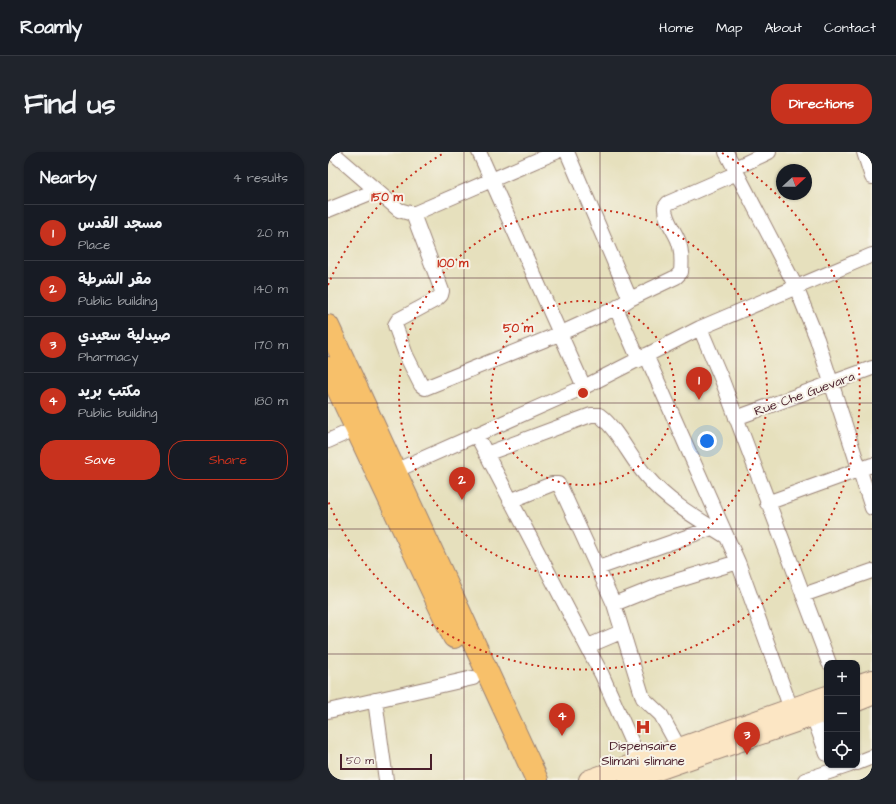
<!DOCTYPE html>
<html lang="en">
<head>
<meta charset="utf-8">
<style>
	:root { --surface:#171b24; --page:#20242c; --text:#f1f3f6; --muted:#9ea1a6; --line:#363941; --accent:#c8321e }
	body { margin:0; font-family:"Architects Daughter","Playpen Sans Arabic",sans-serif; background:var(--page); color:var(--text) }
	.controls { position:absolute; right:12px; bottom:12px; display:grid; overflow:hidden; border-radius:8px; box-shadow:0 1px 3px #0004 }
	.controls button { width:36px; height:36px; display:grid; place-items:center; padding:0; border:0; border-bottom:1px solid var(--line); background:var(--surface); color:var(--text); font:20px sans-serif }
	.compass { position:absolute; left:448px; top:12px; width:36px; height:36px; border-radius:50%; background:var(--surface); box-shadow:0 1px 3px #0004; rotate:69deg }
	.scale { position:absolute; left:12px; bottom:10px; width:92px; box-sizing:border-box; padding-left:4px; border:2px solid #4a1f2b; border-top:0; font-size:11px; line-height:14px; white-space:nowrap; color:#4a1f2b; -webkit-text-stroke:3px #f7f3e8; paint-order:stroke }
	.you { position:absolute; left:379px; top:289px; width:14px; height:14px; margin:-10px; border:3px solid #fff; border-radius:50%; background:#1a73e8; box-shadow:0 0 0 6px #1a73e833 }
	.badge { display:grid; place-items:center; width:26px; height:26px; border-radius:50%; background:var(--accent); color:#fff; font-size:13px; font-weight:700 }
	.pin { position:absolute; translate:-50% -33px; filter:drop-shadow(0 1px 2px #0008) }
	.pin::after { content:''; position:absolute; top:21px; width:14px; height:12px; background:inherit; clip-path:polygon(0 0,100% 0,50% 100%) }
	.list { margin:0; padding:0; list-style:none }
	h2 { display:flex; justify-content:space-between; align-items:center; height:52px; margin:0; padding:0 16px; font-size:17px }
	h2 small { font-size:13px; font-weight:400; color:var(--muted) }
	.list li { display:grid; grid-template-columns:26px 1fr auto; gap:12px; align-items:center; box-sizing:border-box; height:56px; padding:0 16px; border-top:1px solid var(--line) }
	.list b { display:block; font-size:15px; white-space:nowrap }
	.list p { margin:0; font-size:13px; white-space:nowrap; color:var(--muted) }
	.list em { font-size:13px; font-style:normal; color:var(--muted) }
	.actions { display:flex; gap:8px; padding:12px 16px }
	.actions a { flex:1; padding:9px 0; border:1px solid var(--accent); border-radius:16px; text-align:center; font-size:14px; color:var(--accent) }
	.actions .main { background:var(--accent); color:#fff }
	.icon { flex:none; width:22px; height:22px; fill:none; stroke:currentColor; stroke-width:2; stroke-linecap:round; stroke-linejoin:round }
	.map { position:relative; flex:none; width:544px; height:628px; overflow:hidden; border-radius:16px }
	header { display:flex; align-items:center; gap:24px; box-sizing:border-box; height:56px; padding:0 20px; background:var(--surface); border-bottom:1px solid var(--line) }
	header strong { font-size:19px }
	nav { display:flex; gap:22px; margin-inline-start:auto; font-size:14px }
	.intro { display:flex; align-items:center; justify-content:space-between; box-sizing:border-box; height:96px; padding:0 24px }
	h1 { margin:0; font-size:28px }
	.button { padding:10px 18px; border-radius:16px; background:var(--accent); color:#fff; font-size:14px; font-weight:700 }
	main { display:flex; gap:24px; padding:0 24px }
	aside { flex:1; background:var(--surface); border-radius:16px; box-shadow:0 1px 3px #0004 }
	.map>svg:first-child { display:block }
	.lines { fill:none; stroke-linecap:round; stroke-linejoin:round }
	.minor-casing { stroke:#988074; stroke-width:16 }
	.secondary-casing { stroke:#988074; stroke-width:22 }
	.primary-casing { stroke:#988074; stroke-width:24 }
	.minor { stroke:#fff; stroke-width:14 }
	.secondary { stroke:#fce6c4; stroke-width:20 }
	.primary { stroke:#f7c06b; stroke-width:22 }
	.grid { fill:none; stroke:#4a1f2b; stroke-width:1; stroke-opacity:0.55 }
	.ring { fill:none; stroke:#c8321e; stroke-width:2; stroke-dasharray:2 4 }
	.labels { text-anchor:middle; stroke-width:4; stroke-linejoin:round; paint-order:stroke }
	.street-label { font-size:13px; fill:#4a1f2b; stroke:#f7f3e8 }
	.poi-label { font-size:13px; fill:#4a1f2b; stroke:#f7f3e8 }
	.centre { fill:#c8321e; stroke:#f7f3e8; stroke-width:2 }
	.ring-label { font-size:12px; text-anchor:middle; font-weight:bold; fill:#c8321e; stroke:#f7f3e8; stroke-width:4; stroke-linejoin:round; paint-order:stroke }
</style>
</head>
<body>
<header>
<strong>Roamly</strong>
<nav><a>Home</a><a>Map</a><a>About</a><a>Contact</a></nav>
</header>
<div class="intro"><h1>Find us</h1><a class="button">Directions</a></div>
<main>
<aside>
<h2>Nearby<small>4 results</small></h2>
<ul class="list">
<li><span class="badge">1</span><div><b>مسجد القدس</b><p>Place</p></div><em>20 m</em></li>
<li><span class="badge">2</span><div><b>مقر الشرطة</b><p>Public building</p></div><em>140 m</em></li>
<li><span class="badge">3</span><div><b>صيدلية سعيدي</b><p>Pharmacy</p></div><em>170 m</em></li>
<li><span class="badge">4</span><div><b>مكتب بريد</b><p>Public building</p></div><em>180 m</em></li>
</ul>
<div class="actions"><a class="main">Save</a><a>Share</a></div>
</aside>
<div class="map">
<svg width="544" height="628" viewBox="0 0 544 628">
	<rect width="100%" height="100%" fill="#f7f3e8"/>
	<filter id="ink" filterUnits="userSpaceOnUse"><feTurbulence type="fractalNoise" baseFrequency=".025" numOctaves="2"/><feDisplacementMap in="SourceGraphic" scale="8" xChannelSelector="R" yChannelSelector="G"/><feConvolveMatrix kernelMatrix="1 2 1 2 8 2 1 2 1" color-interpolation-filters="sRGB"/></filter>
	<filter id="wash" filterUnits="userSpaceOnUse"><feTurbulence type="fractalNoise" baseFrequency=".012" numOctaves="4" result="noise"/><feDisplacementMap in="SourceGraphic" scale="16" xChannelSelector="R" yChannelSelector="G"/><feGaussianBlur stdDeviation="0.9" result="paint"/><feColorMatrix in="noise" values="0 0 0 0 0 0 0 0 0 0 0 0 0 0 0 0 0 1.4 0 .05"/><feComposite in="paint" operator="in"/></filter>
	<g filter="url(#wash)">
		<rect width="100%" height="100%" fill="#e6e0bd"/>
	</g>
	<g filter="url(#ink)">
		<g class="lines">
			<g class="minor-casing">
				<path id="minor" d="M4,0L71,58L85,62L228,0
					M151,0L256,235
					M239,0L302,147
					M398,0L468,135L489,187L544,356
					M536,0L544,25
					M407,16L441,0
					M0,58L47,39
					M85,62L114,139L113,143L109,147L70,168L67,173L78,203L93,233L97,236L231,182L288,156L302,147L348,125L353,120C354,109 354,98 350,88C346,78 336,66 337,55L340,51L409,21
					M288,156L311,208
					M372,176L394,228L501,511
					M318,203L410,410L466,565
					M408,266L544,216
					M148,282L274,523L316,618
					M0,289L27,277
					M158,302L263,263H271C290,277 303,308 320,326C341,351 372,368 399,385
					M60,322L256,235L372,176L544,103
					M182,349L224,332H230L233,336L286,452L315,546L333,563L351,596
					M439,351L544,313
					M270,416L384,376
					M475,443L544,419
					M286,452L328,435L410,410
					M260,494L293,480
					M47,548L58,628
					M0,559L145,526
					M485,564L499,602
					M529,611L544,605
					M477,628L522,613"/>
			</g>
			<g class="secondary-casing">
				<path id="secondary" d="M529,533L544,528
					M529,549L544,543
					M261,628L499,544
					M301,628L499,559"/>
			</g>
			<g class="primary-casing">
				<path id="primary" d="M0,174L209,628
					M0,216L126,485"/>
			</g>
			<use href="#minor" class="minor"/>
			<use href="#secondary" class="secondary"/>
			<use href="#primary" class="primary"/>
		</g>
	</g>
	<path class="grid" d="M136,0V628M272,0V628M408,0V628M0,126H544M0,251H544M0,377H544M0,502H544"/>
	<g class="ring">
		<circle cx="255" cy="241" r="92"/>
		<circle cx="255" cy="241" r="184"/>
		<path d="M0 133A277 277 0 0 1 116 1M394 1A277 277 0 1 1 0 349"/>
	</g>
	<defs>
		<g id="hospital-bare" transform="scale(1.2)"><path d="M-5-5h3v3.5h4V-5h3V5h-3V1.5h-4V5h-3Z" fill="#c8321e" stroke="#f7f3e8" stroke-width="2.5" paint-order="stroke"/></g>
	</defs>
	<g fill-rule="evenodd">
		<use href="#hospital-bare" x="315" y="575"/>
	</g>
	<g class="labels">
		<g class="street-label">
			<text transform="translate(476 241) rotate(-20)" y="5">Rue Che Guevara</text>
		</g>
		<g class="poi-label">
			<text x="315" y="598">Dispensaire<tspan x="315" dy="15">Slimani slimane</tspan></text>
		</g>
	</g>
	<circle cx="255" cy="241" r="6" class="centre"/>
	<g class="ring-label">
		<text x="59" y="49">150 m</text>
		<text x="125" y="115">100 m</text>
		<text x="190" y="180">50 m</text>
	</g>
</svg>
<div class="controls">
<button>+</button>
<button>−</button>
<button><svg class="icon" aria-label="locate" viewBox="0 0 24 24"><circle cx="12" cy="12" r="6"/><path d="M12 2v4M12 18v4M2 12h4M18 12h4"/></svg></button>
</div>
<svg class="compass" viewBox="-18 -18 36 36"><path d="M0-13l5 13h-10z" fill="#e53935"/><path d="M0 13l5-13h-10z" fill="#9ea1a6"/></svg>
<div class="scale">50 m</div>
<div class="you"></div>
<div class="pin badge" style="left:371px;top:248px">1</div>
<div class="pin badge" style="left:134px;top:348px">2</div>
<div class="pin badge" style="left:419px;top:603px">3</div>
<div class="pin badge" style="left:234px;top:584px">4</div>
</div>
</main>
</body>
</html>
